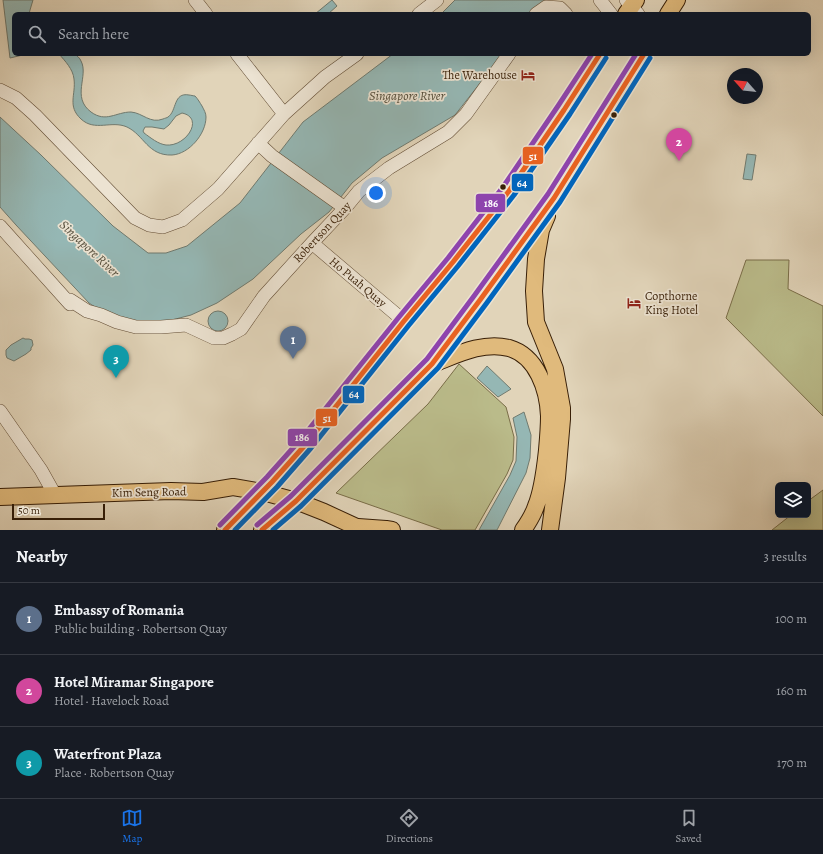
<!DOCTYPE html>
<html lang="en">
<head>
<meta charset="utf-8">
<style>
	:root { --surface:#171b24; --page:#242831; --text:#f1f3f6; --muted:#9ea1a6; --line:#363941; --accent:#1a73e8 }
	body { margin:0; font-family:Alegreya,serif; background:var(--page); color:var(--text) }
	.controls { position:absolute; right:12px; bottom:12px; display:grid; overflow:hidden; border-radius:6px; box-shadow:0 4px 16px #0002 }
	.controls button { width:36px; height:36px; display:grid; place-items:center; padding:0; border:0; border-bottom:1px solid var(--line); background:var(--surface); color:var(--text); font:20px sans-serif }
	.compass { position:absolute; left:727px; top:68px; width:36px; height:36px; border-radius:50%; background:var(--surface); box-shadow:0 4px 16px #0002; rotate:297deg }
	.scale { position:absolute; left:12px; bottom:10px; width:93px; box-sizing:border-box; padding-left:4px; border:2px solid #381f07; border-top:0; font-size:11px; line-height:14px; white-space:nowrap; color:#381f07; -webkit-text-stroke:3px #ece3d2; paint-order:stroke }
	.you { position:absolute; left:376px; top:193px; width:14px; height:14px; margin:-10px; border:3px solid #fff; border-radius:50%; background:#1a73e8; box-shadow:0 0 0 6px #1a73e833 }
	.badge { display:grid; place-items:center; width:26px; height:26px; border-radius:50%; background:var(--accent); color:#fff; font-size:13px; font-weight:700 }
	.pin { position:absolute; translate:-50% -33px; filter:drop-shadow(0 1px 2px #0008) }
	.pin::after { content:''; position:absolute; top:21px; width:14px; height:12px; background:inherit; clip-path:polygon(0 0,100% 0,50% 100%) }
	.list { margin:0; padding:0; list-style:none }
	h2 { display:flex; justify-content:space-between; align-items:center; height:52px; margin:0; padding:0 16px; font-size:17px }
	h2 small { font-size:13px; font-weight:400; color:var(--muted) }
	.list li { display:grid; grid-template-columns:26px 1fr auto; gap:12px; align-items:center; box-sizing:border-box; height:72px; padding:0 16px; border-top:1px solid var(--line) }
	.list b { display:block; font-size:15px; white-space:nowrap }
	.list p { margin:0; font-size:13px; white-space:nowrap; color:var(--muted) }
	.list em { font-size:13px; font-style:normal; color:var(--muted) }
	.icon { flex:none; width:22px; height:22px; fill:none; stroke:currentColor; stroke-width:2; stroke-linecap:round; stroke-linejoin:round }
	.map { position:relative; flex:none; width:823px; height:530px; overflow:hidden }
	.search { position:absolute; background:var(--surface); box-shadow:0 4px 16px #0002; left:12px; right:12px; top:12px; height:44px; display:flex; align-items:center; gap:10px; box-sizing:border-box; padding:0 14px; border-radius:6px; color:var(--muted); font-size:15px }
	.sheet { height:268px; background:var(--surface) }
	nav { display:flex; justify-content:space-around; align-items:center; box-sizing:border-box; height:56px; border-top:1px solid var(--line); background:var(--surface); font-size:11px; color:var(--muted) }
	nav a { display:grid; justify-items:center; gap:2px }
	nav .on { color:var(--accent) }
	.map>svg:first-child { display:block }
	.green { fill:#babb8a; stroke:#796d48 }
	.water { fill:#95b7b4; stroke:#707a6f; fill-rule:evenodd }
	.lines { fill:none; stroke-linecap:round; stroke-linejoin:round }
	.minor-casing { stroke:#624c34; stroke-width:14 }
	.major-casing { stroke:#381f07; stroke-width:18 }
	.minor { stroke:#ece3d2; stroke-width:13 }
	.major { stroke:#e0ba7c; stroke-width:16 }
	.bus-1-casing { stroke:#ece3d2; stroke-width:8 }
	.bus-2-casing { stroke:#ece3d2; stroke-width:8 }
	.bus-3-casing { stroke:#ece3d2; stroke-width:8 }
	.bus-1 { stroke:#e96221; stroke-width:5 }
	.bus-2 { stroke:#0065bd; stroke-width:5 }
	.bus-3 { stroke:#8e44ad; stroke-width:5 }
	.bus-dot { fill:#381f07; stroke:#ece3d2; stroke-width:1.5 }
	.labels { text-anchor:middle; stroke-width:3.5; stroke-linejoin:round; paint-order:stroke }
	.poi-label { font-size:12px; fill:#381f07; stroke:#ece3d2; text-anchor:end }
	.street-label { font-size:12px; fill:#381f07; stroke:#ece3d2 }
	.water-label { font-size:13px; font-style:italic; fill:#544d3b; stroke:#ece3d2 }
	.line-badge { stroke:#ece3d2; stroke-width:1.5 }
	.badge-label { font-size:11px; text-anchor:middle; font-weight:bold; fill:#fff }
</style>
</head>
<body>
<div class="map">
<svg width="823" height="530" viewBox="0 0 823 530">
	<rect width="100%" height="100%" fill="#e1d4b9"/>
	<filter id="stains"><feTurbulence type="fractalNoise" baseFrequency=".005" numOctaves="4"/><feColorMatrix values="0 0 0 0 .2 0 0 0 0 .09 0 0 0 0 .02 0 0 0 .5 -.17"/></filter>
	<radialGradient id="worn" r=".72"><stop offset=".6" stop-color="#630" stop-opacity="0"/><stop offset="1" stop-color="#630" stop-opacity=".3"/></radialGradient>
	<path class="green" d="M746,260H789L788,289L823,306V416L726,318Z
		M459,364L506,407L514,437L513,460L507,474L475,530H442L336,493L428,404Z
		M823,490V530H772L791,515H808V501Z"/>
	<path class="water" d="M3,0H33L30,10L29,14H14V54H27L10,58Z
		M332,0L337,6L328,14H315Z
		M455,0H545L534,14H441Z
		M59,54H75C77,56 80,58 81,61C89,76 71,97 91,112C106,123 116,112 131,112C143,113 150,124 163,119C165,118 167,118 168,117C177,111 173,92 189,95C190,95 194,96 195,96C198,99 200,103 202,106C204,110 206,113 206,117C206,134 189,154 172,155C148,156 144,135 127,127C111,120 95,132 81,119C67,106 76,95 74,79C73,69 65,61 59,54ZM182,113C205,118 186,147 166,145C158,144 151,138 144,133L143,131L145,127H152L164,129L169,125L176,116Z
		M393,54H503L455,115L382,158L352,183L329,212L301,234L253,279L217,303L191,315L164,322H132L104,313L89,303L16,225L0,207V117L41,155L113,226L148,253H166L187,246L240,203L303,122Z
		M747,154L756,155L752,180L743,179Z
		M208 321a10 10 0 1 1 20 0a10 10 0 1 1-20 0Z
		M23,338L25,339H29L32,340L33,345L31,348V350L26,354L14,361L7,358L6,355V350L11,345Z
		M487,366L511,389L498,397L477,378Z
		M524,412L531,435L530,458L526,473L497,530H479L510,475L516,461L517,437L513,418Z"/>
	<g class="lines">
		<g class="minor-casing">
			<path id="minor" d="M195,0L206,14
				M600,0L611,14
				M626,0L638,14
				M419,14L437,0
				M536,14L546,7L560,8L566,14
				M237,54L284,114
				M0,90L16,98L35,115L135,218L149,225L163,227L182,220L218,189L284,114L325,77L357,54
				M258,143L272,156L345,208
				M0,226L70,304V300L87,311L101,315L117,322L136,327H161L186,325L214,338H223L232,334L241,329L264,296L312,243L345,208L359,191L389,168L448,132L466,114L509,54
				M312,243L404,321
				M0,411L41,470L55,495"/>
		</g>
		<g class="major-casing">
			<path id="major" d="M626,14L636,0
				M668,14L677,0
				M547,216L541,230L536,259L534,291L536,322L555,369L562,408V419L557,478L550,530
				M433,364C456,355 483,341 509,348C537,356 548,390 549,416C549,428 548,439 547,450C545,468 543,489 536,506C533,515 528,523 523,530
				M0,497L171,491L203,492L233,487L263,492L296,501L324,512L363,530
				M358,527L386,529L392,530
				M225,530L272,482L306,444L404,321L453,262L509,191L564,110L600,54
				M262,530L296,501L333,463L432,364L480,300L554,198L644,54"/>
		</g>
		<use href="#minor" class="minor"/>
		<use href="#major" class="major"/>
		<g class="bus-1-casing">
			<path id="bus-1" d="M225,530L272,482L306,444L404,321L453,262L509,191L564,110L600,54
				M262,530L296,501L432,364L480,300L554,198L644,54"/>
		</g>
		<g class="bus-2-casing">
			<path id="bus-2" d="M235,530L277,487L311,448L409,325L458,266L514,195L570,114L606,58
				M273,530L301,506L438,368L486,304L560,202L650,58"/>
		</g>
		<g class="bus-3-casing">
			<path id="bus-3" d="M220,525L267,477L301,439L399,317L448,258L503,187L558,106L592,54
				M257,525L291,496L427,359L474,296L548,194L636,54"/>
		</g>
		<use href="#bus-1" class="bus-1"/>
		<use href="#bus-2" class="bus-2"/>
		<use href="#bus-3" class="bus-3"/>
	</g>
	<defs>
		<g id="hotel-bare" transform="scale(1.08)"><path d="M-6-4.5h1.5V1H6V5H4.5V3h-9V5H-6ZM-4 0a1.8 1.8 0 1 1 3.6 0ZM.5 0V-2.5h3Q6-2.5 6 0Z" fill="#8f2418" stroke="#ece3d2" stroke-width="2.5" paint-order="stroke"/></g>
	</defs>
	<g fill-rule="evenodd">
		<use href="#hotel-bare" x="528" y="75"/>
		<use href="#hotel-bare" x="634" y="303"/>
	</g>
	<g class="bus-dot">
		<circle cx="614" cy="115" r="3.5"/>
		<circle cx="503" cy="187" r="3.5"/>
	</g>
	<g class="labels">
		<g class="poi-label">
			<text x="517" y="79">The Warehouse</text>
			<text x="645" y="300" text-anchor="start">Copthorne<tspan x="645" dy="14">King Hotel</tspan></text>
		</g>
		<g class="street-label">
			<text transform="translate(322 232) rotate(-47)" y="4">Robertson Quay</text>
			<text transform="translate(358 282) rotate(40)" y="4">Ho Puah Quay</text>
			<text transform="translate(149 492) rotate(-1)" y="4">Kim Seng Road</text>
		</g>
		<g class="water-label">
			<text x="407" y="100">Singapore River</text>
			<text transform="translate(90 248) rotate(43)" y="5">Singapore River</text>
		</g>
	</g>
	<g class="line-badge">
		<rect x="522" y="146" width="22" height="19" rx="4" fill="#e96221"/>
		<rect x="511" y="173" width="23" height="19" rx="4" fill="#0065bd"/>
		<rect x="475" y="193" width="31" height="20" rx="4" fill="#8e44ad"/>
		<rect x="342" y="385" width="23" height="19" rx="4" fill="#0065bd"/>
		<rect x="315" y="408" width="23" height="19" rx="4" fill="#e96221"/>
		<rect x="287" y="428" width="31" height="19" rx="4" fill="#8e44ad"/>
	</g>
	<g class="badge-label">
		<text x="533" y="160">51</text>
		<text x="522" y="187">64</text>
		<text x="491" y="207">186</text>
		<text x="354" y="398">64</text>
		<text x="327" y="422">51</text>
		<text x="302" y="441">186</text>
	</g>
	<rect width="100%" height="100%" filter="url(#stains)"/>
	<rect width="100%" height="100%" fill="url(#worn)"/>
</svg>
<div class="controls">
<button><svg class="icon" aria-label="layers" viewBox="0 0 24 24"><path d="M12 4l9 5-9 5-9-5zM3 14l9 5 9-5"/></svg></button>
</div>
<svg class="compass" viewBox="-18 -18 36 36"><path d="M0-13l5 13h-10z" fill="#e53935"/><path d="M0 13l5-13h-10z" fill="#9ea1a6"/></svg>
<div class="scale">50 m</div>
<div class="you"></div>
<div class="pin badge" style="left:293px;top:359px;background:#5c6f8a">1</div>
<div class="pin badge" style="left:679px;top:161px;background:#d1479c">2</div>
<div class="pin badge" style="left:116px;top:378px;background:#0f9aa8">3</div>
<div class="search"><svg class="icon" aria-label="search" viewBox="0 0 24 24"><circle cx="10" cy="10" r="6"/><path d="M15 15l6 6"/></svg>Search here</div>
</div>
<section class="sheet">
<h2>Nearby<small>3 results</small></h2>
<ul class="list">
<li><span class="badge" style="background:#5c6f8a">1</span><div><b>Embassy of Romania</b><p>Public building · Robertson Quay</p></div><em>100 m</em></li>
<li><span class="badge" style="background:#d1479c">2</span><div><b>Hotel Miramar Singapore</b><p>Hotel · Havelock Road</p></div><em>160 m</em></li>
<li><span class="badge" style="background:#0f9aa8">3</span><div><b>Waterfront Plaza</b><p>Place · Robertson Quay</p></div><em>170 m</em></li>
</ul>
</section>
<nav>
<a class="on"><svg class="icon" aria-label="map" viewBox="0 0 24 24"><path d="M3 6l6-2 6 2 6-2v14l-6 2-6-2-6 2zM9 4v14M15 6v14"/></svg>Map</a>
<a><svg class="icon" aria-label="directions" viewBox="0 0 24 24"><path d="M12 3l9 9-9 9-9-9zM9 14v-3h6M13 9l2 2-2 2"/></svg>Directions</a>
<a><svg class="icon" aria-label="saved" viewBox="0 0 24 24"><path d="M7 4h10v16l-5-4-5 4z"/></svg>Saved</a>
</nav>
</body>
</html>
